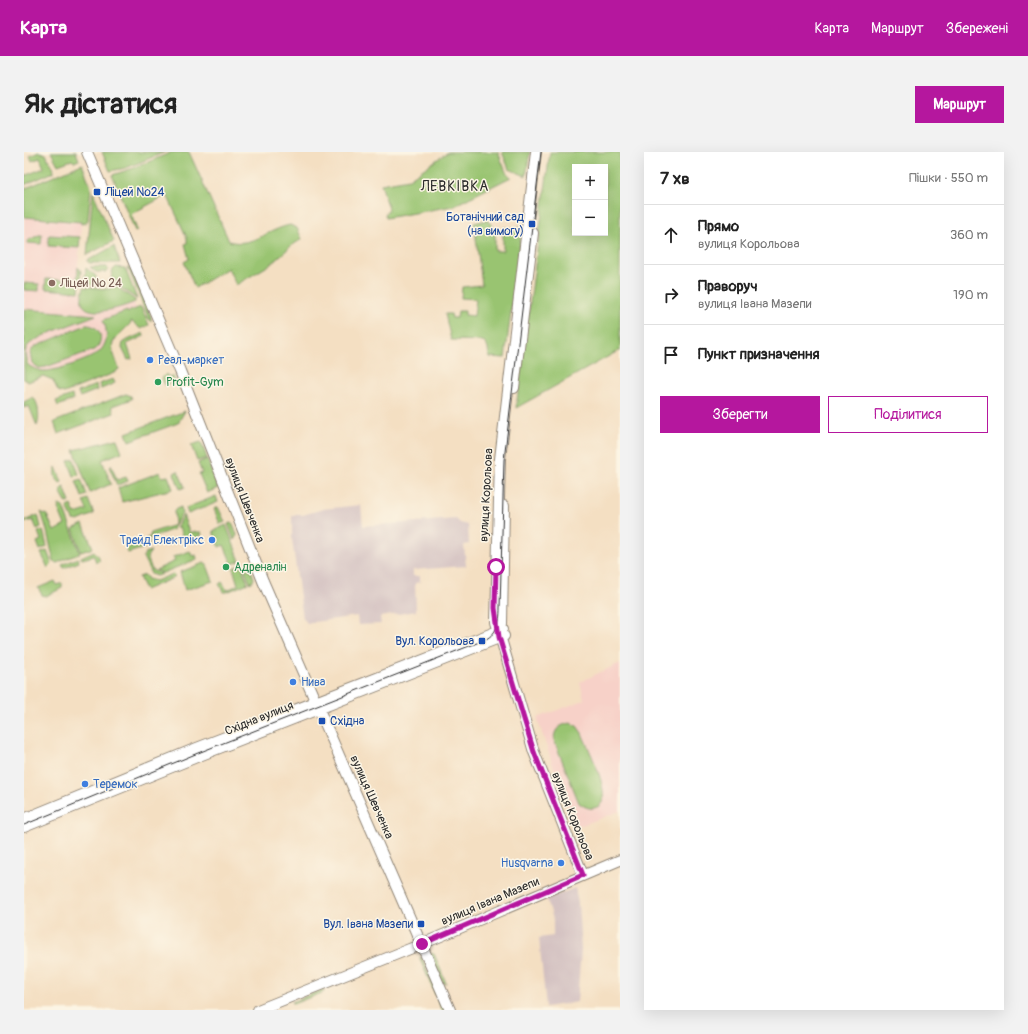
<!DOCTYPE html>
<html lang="uk">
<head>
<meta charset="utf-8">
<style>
	:root { --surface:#fff; --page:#f2f2f2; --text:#222; --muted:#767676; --line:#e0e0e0; --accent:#b5179e }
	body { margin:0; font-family:Pangolin,sans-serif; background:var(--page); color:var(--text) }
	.controls { position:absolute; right:12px; top:12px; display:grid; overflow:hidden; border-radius:0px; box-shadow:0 4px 16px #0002 }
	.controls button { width:36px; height:36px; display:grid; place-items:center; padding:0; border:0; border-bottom:1px solid var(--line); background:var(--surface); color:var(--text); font:20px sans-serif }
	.stop { position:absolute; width:12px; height:12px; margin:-9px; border:3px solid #b5179e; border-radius:50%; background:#fff }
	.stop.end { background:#b5179e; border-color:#fff; box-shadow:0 1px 4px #0008 }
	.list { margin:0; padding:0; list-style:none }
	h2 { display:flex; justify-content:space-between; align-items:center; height:52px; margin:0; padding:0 16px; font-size:17px }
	h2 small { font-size:13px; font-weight:400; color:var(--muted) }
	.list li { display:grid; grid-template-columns:26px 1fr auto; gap:12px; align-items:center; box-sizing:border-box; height:60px; padding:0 16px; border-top:1px solid var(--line) }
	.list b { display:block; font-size:15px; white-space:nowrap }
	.list p { margin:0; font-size:13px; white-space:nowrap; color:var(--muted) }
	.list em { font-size:13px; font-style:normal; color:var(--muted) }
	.actions { display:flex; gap:8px; padding:12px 16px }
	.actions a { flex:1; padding:9px 0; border:1px solid var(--accent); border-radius:0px; text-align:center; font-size:14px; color:var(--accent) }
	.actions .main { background:var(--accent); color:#fff }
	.icon { flex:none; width:22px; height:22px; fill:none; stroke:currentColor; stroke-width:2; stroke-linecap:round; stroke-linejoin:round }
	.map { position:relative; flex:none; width:596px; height:858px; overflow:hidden; border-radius:0px }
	header { display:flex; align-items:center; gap:24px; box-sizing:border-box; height:56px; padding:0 20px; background:var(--accent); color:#fff }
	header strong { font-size:19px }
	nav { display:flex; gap:22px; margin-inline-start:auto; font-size:14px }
	.intro { display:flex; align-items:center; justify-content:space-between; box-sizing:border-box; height:96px; padding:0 24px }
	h1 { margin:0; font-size:28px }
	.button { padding:10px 18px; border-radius:0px; background:var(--accent); color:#fff; font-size:14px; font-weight:700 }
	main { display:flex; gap:24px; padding:0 24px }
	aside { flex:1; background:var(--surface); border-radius:0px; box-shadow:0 4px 16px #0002 }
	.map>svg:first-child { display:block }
	.built { fill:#f7d1c8 }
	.industrial { fill:#d2bfc0 }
	.green { fill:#99c471; stroke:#62784e; fill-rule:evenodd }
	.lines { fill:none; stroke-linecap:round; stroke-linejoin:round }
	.secondary-casing { stroke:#908576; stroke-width:12 }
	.secondary { stroke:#fff; stroke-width:10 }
	.tram { stroke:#2b2b2b; stroke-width:1 }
	.route { stroke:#b5179e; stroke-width:5 }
	.transit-dot { fill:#1a4fb4; stroke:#fcf5e5; stroke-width:1.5 }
	.education-dot { fill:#8d6e63; stroke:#fcf5e5; stroke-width:1.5 }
	.shop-dot { fill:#3f7fe0; stroke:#fcf5e5; stroke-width:1.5 }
	.leisure-dot { fill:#2e9e5b; stroke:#fcf5e5; stroke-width:1.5 }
	.labels { text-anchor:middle; stroke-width:3; stroke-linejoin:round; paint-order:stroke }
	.transit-label { font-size:12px; fill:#164399; stroke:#fcf5e5; text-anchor:end }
	.education-label { font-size:12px; fill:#785e54; stroke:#fcf5e5; text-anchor:start }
	.shop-label { font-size:12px; fill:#366cbe; stroke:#fcf5e5; text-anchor:start }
	.leisure-label { font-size:12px; fill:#27864d; stroke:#fcf5e5; text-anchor:start }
	.street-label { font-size:12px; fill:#2b2b2b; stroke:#fcf5e5 }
	.quarter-label { font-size:14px; letter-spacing:1px; fill:#2b2b2b; stroke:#fcf5e5 }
</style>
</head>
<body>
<header>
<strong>Карта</strong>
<nav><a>Карта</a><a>Маршрут</a><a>Збережені</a></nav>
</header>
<div class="intro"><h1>Як дістатися</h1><a class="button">Маршрут</a></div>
<main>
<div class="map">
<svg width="596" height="858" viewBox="0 0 596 858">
	<rect width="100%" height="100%" fill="#fcf5e5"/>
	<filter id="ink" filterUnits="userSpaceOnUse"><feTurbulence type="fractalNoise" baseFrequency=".025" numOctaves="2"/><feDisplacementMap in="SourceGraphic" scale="8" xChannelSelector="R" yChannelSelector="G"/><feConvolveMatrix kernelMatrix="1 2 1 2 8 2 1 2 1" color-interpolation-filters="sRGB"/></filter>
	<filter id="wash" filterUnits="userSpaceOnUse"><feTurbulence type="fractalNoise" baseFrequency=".012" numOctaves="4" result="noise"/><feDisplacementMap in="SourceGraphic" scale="16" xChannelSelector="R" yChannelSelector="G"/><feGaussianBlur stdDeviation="0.9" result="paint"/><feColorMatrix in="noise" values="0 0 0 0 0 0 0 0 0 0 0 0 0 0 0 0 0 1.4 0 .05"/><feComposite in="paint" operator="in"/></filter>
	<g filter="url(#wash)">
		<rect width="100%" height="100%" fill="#f4dfc2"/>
		<path class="built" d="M60,32L54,115L57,119L55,140L98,144L102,153L110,151L116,168L105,172L92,186L89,194V201L3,230L0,227V39Z
			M596,511V659L550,676L513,566L560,548L556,530Z"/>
		<path class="industrial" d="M337,353L339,374L432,367L436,371L444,373L445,392L440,393L442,414L389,418V424H396V430L391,431L392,459L356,465L357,472L334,473L333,464L283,471L279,466L276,445L268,387V363H279L299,357Z
			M551,736L554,751L557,798L553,850L522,855L515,786L529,784V767L523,747Z"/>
		<path class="green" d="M15,0L22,2L30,20L0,33V24L20,16L16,6L8,9L6,4Z
			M27,0H52L55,8L50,10L48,8L34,13Z
			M78,0H141L102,16L86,19Z
			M148,0H165L205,89C227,96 245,77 266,73L273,76L278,87L267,94L247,112L212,133L204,116L171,136L160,110L165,107L161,92L163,91V86L143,43L107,62L113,78L111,79L88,23L110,16Z
			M424,0H474L482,20L487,25L429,54L362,66L361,62L365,57L357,32L385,27Z
			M478,0H506L502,24L485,17Z
			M526,0H596V198L492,256ZM551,15H581V81H551Z
			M58,12L67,35L64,68L62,71L57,72V70L0,65V37Z
			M69,40L90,89L63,103Z
			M463,68L471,77V99H479V76H498L481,206L465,205L464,196L459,189L427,188L421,162H427L428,166H433L434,159H441V163L450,164L452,147L437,146L438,135L458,133L450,71Z
			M15,83H18L17,92L3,91V89Z
			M25,83L56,85L55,96L24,94Z
			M90,94L96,111H65L63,109Z
			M54,115L57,119L55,140L21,137L22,127L53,129Z
			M66,115H83L84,118L82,120H72Z
			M92,115L101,116L113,147L87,129L88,119Z
			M104,115H106L127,164V170L125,168Z
			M62,116L72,124L71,133L60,132Z
			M0,131L15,132V139L0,138Z
			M87,131L111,148V150C99,155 67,166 59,153C56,149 59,139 60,135L86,137Z
			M117,155L125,173L117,177L107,169V171L92,186L89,191L88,197L95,217L90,221L40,241L34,239L29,228L19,224L4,230L0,227V157L72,163C58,169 10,184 3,195C0,201 2,207 4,213C10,217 15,219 22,219C34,218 70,207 77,198C85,188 83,178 79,168L103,159L104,161L106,159Z
			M62,173C76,173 81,186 72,197L22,215L15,216L8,211L6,201L10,195Z
			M119,181L120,184L103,192L108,207L104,208L98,196L99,190Z
			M142,222L144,225L148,224L151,228L141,233L138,226Z
			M89,227L91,231L77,237L75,232Z
			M72,233L73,238L56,245L54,240Z
			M102,242L107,244L108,247L88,254L90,261L34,282L30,270Z
			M48,243L49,248L34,254L32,249Z
			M9,245C15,251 16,267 13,274L5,254L0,256V250Z
			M161,259L154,271L105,289L102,281Z
			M93,287L98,300L78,308L87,332L66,341L50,298Z
			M177,290L183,306L173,309L167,293Z
			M50,307L55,323L50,324L44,309Z
			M183,307L194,336L183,341L175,322L178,321L174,311Z
			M87,313L93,328L102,325L104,329L93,333L86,317Z
			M32,315L38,330L36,331C31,326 30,323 31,316Z
			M154,319L161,335L156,337L150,321Z
			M136,320L138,325L144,324L149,337L98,350L94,336Z
			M57,327L63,343L58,345L52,329Z
			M40,335L46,350L43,351L37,341L38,336Z
			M192,344L194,350L164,362L162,356Z
			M64,347L70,362L54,369L49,368L43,355L47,353L51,362L63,358L59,349Z
			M35,353L39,355L56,401L33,411L30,410L22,375L17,360L23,363L30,379L41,373L34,356Z
			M157,355L158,361L149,377L125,387V392L123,395L104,401L102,397L127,384L126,381L151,373L150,358Z
			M194,355L201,370L196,372L190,357Z
			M14,363L17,375L13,377L9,368L0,371V369Z
			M159,363L165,380H177L178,383L160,390L155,375L152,376Z
			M208,371L213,383L210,388L204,372Z
			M59,372L69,396L57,400L49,377Z
			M202,373L216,409L208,412L200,393L195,395L189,379Z
			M19,378L23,395L16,398L13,390L17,388L14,380Z
			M23,399L28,412L24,416L17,401Z
			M70,399L74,403L76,408L72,410L70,404L58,407L57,405Z
			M127,399L123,405L128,418L138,422L132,424L127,422L119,405L121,401Z
			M166,399L168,404L172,403L173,407L139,421L132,418L151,409L149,405Z
			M54,406L55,410L40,416L38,413Z
			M180,411L183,413L189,429L161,438L156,420Z
			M217,413L224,431L203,440H200L195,432L198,430L203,438L214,433L209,416Z
			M220,416L227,418L230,426L229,429L226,431Z
			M149,422L151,424L149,426L121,438L115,425L121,423L124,427L132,429Z
			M31,429L33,433L38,431V436L22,444L18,443L14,436Z
			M546,571L553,574L558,581C563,595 592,648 573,655C566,658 561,655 555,651L530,588C530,577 536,573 546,571Z
			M406,801L410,802L422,831L419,832Z
			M397,804L421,858H418L396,807Z
			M299,837L300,840L269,852L268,850Z"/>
	</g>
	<g filter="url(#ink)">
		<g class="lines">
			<g class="secondary-casing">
				<path id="secondary" d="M63,0L156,219L239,429L426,858
					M512,0L476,307L472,470L510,600L559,723
					M490,236L509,81
					M478,472L480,354
					M0,667L173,596L479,477
					M0,675L175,604L480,484
					M234,858L398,792L596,708"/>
			</g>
			<use href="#secondary" class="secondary"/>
			<path class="tram" d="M0,673L174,601L458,489C473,483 476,471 476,456L480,308L517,0"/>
		</g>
	</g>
	<g class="lines" filter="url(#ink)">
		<path class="route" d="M398,792L559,723L510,600L475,485L471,456L472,415"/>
	</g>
	<g class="transit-dot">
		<rect x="69" y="36" width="8" height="8" rx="2"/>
		<rect x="504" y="68" width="8" height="8" rx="2"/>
		<rect x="454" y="485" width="8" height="8" rx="2"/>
		<rect x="294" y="565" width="8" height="8" rx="2"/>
		<rect x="393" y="768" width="8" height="8" rx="2"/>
	</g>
	<circle class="education-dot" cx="28" cy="131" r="4"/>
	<g class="shop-dot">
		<circle cx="126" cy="208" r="4"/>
		<circle cx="188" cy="388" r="4"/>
		<circle cx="269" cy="530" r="4"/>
		<circle cx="61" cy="632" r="4"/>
		<circle cx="537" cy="711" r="4"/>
	</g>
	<g class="leisure-dot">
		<circle cx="134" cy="230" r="4"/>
		<circle cx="202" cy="415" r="4"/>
	</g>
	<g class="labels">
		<g class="transit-label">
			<text x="81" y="44" text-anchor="start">Ліцей №24</text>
			<text x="500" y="69">Ботанічний сад<tspan x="500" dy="14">(на вимогу)</tspan></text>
			<text x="450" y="493">Вул. Корольова</text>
			<text x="306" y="573" text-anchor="start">Східна</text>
			<text x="389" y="776">Вул. Івана Мазепи</text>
		</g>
		<g class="education-label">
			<text x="36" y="135">Ліцей № 24</text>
		</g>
		<g class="shop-label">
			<text x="134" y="212">Реал-маркет</text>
			<text x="180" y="392" text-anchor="end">Трейд Електрікс</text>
			<text x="277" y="534">Нива</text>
			<text x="69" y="636">Теремок</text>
			<text x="529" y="715" text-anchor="end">Husqvarna</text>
		</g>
		<g class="leisure-label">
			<text x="142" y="234">Profit-Gym</text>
			<text x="210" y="419">Адреналін</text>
		</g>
		<g class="street-label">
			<text transform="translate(462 343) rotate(-87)" y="4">вулиця Корольова</text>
			<text transform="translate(221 348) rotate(69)" y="4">вулиця Шевченка</text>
			<text transform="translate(235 566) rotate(-22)" y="4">Східна вулиця</text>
			<text transform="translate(348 645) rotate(66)" y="4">вулиця Шевченка</text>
			<text transform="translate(549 664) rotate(68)" y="4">вулиця Корольова</text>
			<text transform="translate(466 749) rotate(-23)" y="4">вулиця Івана Мазепи</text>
		</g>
		<g class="quarter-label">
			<text x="431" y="39">ЛЕВКІВКА</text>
		</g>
	</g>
</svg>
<div class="controls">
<button>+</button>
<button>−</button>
</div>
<div class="stop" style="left:472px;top:415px"></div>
<div class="stop end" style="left:398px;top:792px"></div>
</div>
<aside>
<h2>7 хв<small>Пішки · 550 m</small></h2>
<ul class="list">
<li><svg class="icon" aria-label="ahead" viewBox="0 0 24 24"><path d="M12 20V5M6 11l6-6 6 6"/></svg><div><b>Прямо</b><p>вулиця Корольова</p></div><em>360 m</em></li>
<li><svg class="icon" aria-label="right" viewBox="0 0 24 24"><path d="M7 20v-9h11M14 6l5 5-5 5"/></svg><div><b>Праворуч</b><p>вулиця Івана Мазепи</p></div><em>190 m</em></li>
<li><svg class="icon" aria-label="arrive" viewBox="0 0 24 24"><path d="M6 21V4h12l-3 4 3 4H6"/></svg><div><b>Пункт призначення</b></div></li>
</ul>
<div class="actions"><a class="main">Зберегти</a><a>Поділитися</a></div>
</aside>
</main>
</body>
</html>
